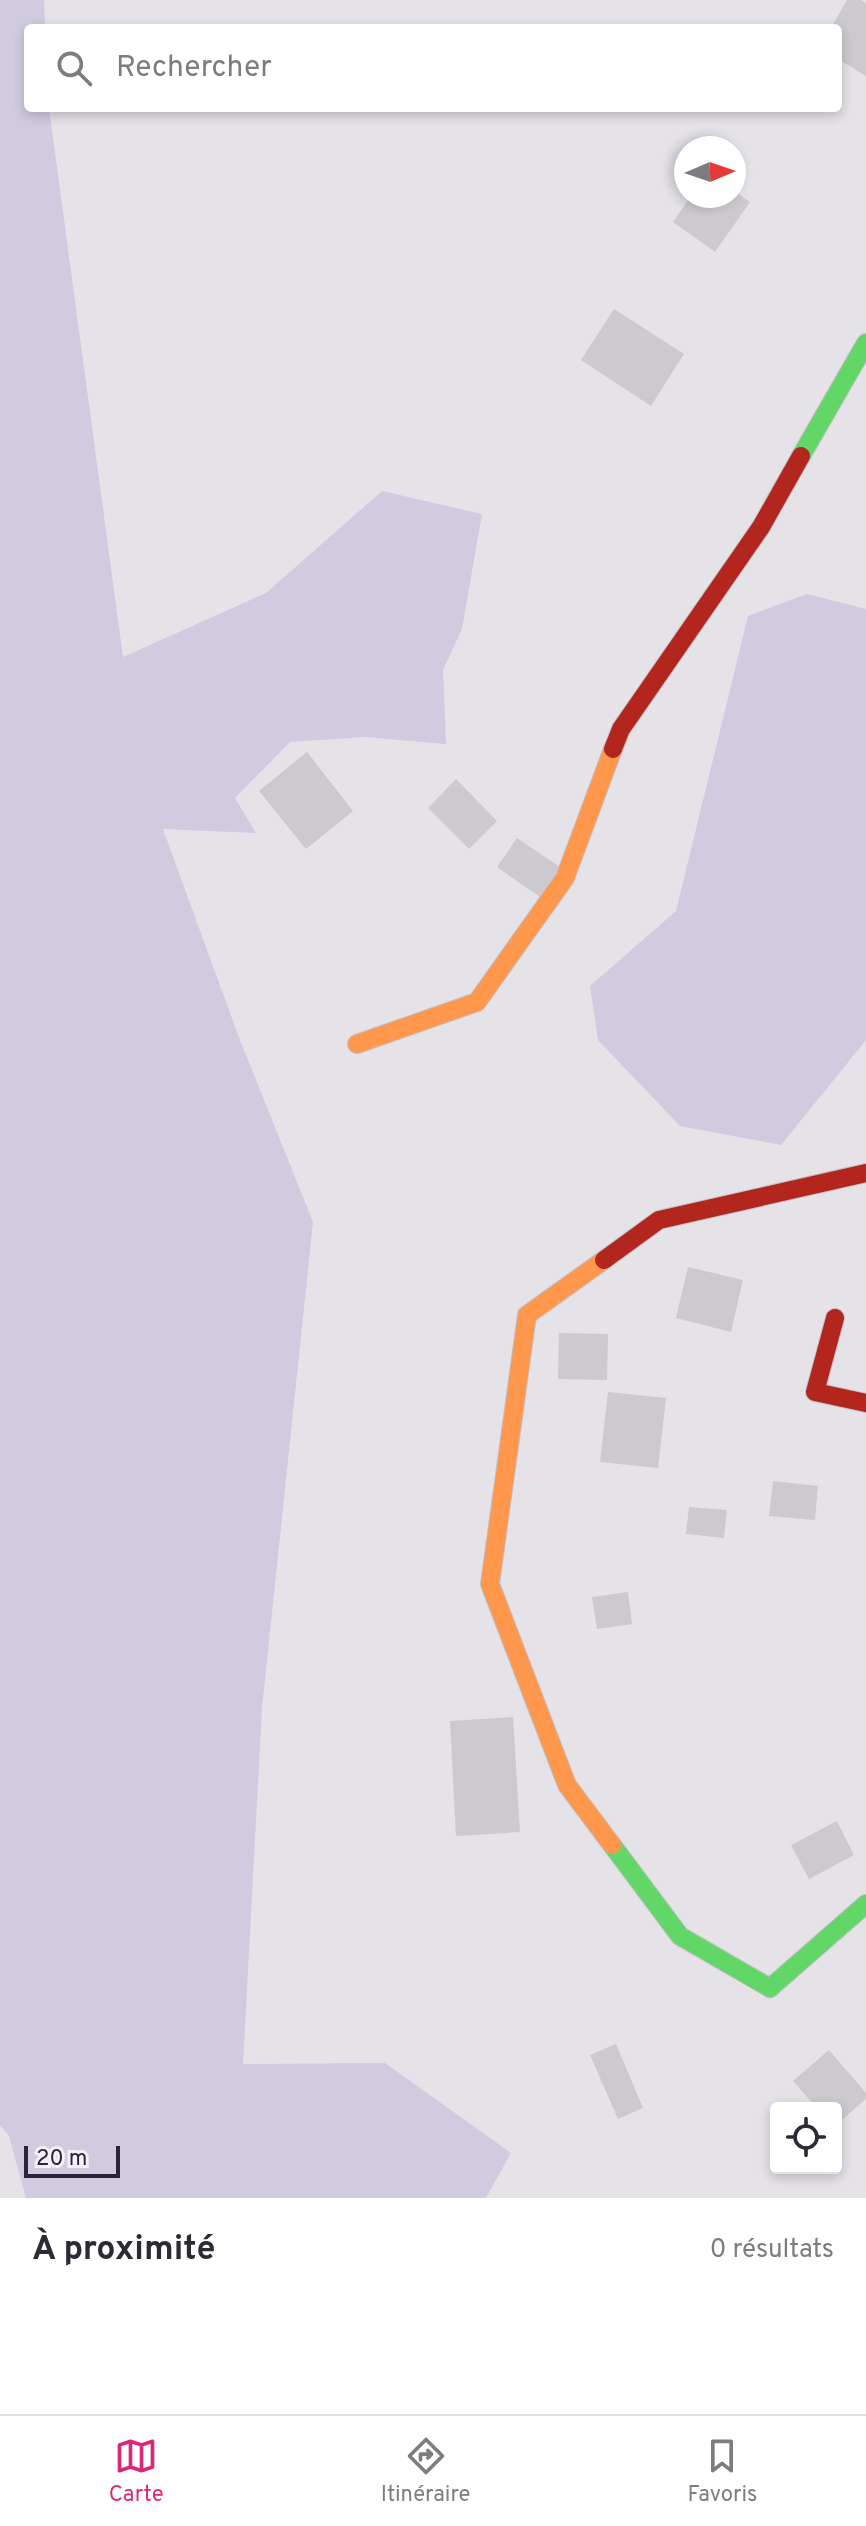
<!DOCTYPE html>
<html lang="fr">
<head>
<meta charset="utf-8">
<style>
	:root { --surface:#fff; --page:#f2f2f3; --text:#2b2b33; --muted:#7c7c81; --line:#e1e1e2; --accent:#db2777 }
	body { margin:0; font-family:Overpass,sans-serif; background:var(--page); color:var(--text) }
	.controls { position:absolute; right:24px; bottom:24px; display:grid; overflow:hidden; border-radius:8px; box-shadow:0 4px 12px #0003 }
	.controls button { width:72px; height:72px; display:grid; place-items:center; padding:0; border:0; border-bottom:2px solid var(--line); background:var(--surface); color:var(--text); font:40px sans-serif }
	.compass { position:absolute; left:674px; top:136px; width:72px; height:72px; border-radius:50%; background:var(--surface); box-shadow:0 4px 12px #0003; rotate:88deg }
	.scale { position:absolute; left:24px; bottom:20px; width:96px; box-sizing:border-box; padding-left:8px; border:4px solid #312239; border-top:0; font-size:22px; line-height:28px; white-space:nowrap; color:#312239; -webkit-text-stroke:6px #f3f0f7; paint-order:stroke }
	.list { margin:0; padding:0; list-style:none }
	h2 { display:flex; justify-content:space-between; align-items:center; height:104px; margin:0; padding:0 32px; font-size:34px }
	h2 small { font-size:26px; font-weight:400; color:var(--muted) }
	.icon { flex:none; width:44px; height:44px; fill:none; stroke:currentColor; stroke-width:2; stroke-linecap:round; stroke-linejoin:round }
	.map { position:relative; flex:none; width:866px; height:2198px; overflow:hidden }
	.search { position:absolute; background:var(--surface); box-shadow:0 4px 12px #0003; left:24px; right:24px; top:24px; height:88px; display:flex; align-items:center; gap:20px; box-sizing:border-box; padding:0 28px; border-radius:8px; color:var(--muted); font-size:30px }
	.sheet { height:216px; background:var(--surface) }
	nav { display:flex; justify-content:space-around; align-items:center; box-sizing:border-box; height:112px; border-top:2px solid var(--line); background:var(--surface); font-size:22px; color:var(--muted) }
	nav a { display:grid; justify-items:center; gap:4px }
	nav .on { color:var(--accent) }
	.map>svg:first-child { display:block }
	.green { fill:#d1cbe0 }
	.building { fill:#ccc9cf }
	.lines { fill:none; stroke-linecap:round; stroke-linejoin:round }
	.fast-casing { stroke:#c3bfc7; stroke-width:20 }
	.slow-casing { stroke:#c3bfc7; stroke-width:20 }
	.jam-casing { stroke:#c3bfc7; stroke-width:20 }
	.fast { stroke:#63d668; stroke-width:18 }
	.slow { stroke:#ff974d; stroke-width:18 }
	.jam { stroke:#b3261e; stroke-width:18 }
</style>
</head>
<body>
<div class="map">
<svg width="866" height="2198" viewBox="0 0 866 2198">
	<rect width="100%" height="100%" fill="#e5e2e8"/>
	<path class="green" d="M0,0H44L45,28H28V108H49L123,657L266,593L382,491L482,514L462,629L443,670L446,744L365,737L290,742L235,798L256,833L163,829L238,1035L313,1222L262,1708L243,2064L385,2063L511,2153L486,2198H26L9,2136L0,2125Z
		M807,594L866,609V1040L781,1145L680,1126L598,1040L590,986L676,911L748,616Z"/>
	<path class="building" d="M847,0H861L866,3V76L838,59V28H831Z
		M734,191L750,202L715,252L673,222L691,196H734Z
		M614,309L684,354L651,406L581,360Z
		M307,752L353,811L306,849L259,791Z
		M456,779L497,821L469,849L428,808Z
		M517,838L560,867L540,897L497,867Z
		M688,1267L743,1280L731,1332L676,1318Z
		M559,1333L608,1334L607,1380L558,1379Z
		M608,1392L666,1398L658,1468L600,1462Z
		M773,1481L818,1486L815,1520L769,1516Z
		M689,1507L727,1510L724,1538L686,1534Z
		M628,1592L632,1624L597,1629L592,1597Z
		M513,1717L520,1832L456,1836L450,1721Z
		M837,1821L854,1855L809,1879L791,1845Z
		M616,2044L643,2108L618,2119L590,2055Z
		M829,2050L866,2093V2099L836,2125V2108H817L793,2081Z"/>
	<g class="lines">
		<g class="fast-casing">
			<path id="fast" d="M801,456L866,343
				M612,1845L680,1936L770,1988L866,1904"/>
		</g>
		<g class="slow-casing">
			<path id="slow" d="M357,1044L477,1002L565,878L613,749
				M604,1260L527,1315L490,1584L567,1785L612,1845"/>
		</g>
		<g class="jam-casing">
			<path id="jam" d="M613,749L621,729L761,527L801,456
				M604,1260L659,1220L866,1173
				M835,1318L815,1392L866,1403"/>
		</g>
		<use href="#fast" class="fast"/>
		<use href="#slow" class="slow"/>
		<use href="#jam" class="jam"/>
	</g>
</svg>
<div class="controls">
<button><svg class="icon" aria-label="locate" viewBox="0 0 24 24"><circle cx="12" cy="12" r="6"/><path d="M12 2v4M12 18v4M2 12h4M18 12h4"/></svg></button>
</div>
<svg class="compass" viewBox="-18 -18 36 36"><path d="M0-13l5 13h-10z" fill="#e53935"/><path d="M0 13l5-13h-10z" fill="#7c7c81"/></svg>
<div class="scale">20 m</div>
<div class="search"><svg class="icon" aria-label="search" viewBox="0 0 24 24"><circle cx="10" cy="10" r="6"/><path d="M15 15l6 6"/></svg>Rechercher</div>
</div>
<section class="sheet">
<h2>À proximité<small>0 résultats</small></h2>
<ul class="list">
</ul>
</section>
<nav>
<a class="on"><svg class="icon" aria-label="map" viewBox="0 0 24 24"><path d="M3 6l6-2 6 2 6-2v14l-6 2-6-2-6 2zM9 4v14M15 6v14"/></svg>Carte</a>
<a><svg class="icon" aria-label="directions" viewBox="0 0 24 24"><path d="M12 3l9 9-9 9-9-9zM9 14v-3h6M13 9l2 2-2 2"/></svg>Itinéraire</a>
<a><svg class="icon" aria-label="saved" viewBox="0 0 24 24"><path d="M7 4h10v16l-5-4-5 4z"/></svg>Favoris</a>
</nav>
</body>
</html>
